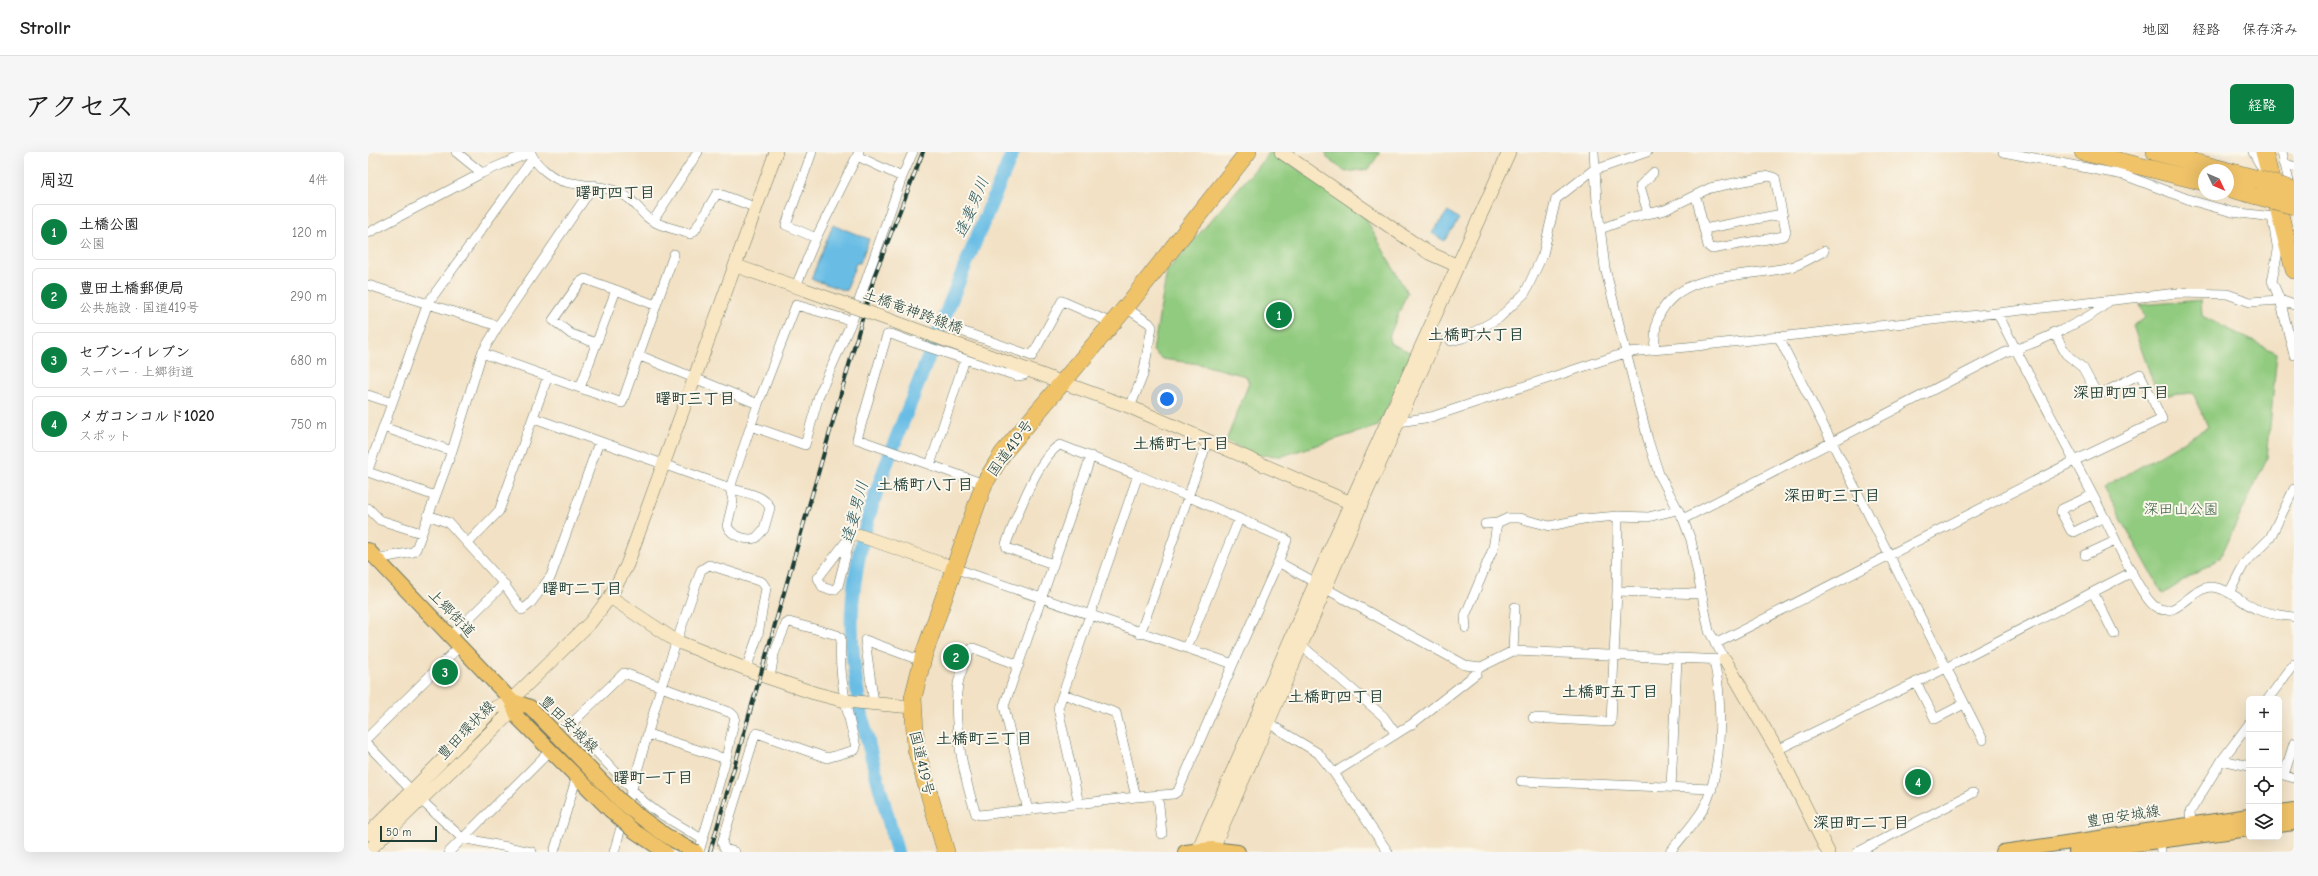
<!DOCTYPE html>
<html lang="ja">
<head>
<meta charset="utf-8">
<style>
	:root { --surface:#fff; --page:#f6f6f6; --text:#222; --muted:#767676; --line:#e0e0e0; --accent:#0b8043 }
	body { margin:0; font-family:"Comic Neue","Klee One",sans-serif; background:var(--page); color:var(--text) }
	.controls { position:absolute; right:12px; bottom:12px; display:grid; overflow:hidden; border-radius:6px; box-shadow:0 4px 16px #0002 }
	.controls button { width:36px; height:36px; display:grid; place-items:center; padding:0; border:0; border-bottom:1px solid var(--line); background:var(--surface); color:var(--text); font:20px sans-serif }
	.compass { position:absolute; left:1830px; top:12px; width:36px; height:36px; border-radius:50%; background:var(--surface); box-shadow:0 4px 16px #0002; rotate:134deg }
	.scale { position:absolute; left:12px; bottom:10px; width:57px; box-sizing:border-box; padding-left:4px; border:2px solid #1f3d34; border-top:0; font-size:11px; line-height:14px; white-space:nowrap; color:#1f3d34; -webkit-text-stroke:3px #fbf7ec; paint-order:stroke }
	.you { position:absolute; left:799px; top:247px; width:14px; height:14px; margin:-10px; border:3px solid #fff; border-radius:50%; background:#1a73e8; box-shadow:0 0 0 6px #1a73e833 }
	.badge { display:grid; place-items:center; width:26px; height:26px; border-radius:50%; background:var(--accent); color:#fff; font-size:13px; font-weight:700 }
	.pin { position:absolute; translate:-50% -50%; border:2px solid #fff; box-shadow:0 1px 4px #0006 }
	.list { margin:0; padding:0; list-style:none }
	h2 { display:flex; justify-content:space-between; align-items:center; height:52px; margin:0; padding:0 16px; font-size:17px }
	h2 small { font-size:13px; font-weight:400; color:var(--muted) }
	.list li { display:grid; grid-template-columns:26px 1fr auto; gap:12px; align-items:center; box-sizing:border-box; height:56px; margin:0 8px 8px; padding:0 8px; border:1px solid var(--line); border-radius:6px }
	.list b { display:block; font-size:15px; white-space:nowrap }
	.list p { margin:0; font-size:13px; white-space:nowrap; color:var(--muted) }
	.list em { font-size:13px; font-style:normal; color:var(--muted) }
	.icon { flex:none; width:22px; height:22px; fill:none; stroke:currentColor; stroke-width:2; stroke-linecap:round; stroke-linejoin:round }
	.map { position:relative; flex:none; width:1926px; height:700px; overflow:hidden; border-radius:6px }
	header { display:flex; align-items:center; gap:24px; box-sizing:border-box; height:56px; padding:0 20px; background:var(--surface); border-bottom:1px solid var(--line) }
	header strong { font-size:19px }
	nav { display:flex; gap:22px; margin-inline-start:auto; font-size:14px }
	.intro { display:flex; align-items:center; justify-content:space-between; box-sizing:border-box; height:96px; padding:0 24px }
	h1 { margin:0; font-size:28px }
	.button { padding:10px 18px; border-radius:6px; background:var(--accent); color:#fff; font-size:14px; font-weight:700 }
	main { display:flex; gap:24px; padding:0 24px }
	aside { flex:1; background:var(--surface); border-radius:6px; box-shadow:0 4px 16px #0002 }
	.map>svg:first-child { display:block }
	.green { fill:#91cb7f; stroke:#58845a }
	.water { fill:#69bde5; stroke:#447d8c }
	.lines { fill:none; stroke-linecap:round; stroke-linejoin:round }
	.river { stroke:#69bde5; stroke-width:14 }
	.street-casing { stroke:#697666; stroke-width:10 }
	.secondary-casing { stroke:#697666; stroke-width:14 }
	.primary-casing { stroke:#697666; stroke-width:16 }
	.highway-casing { stroke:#697666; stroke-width:18 }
	.street { stroke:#fff; stroke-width:9 }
	.secondary { stroke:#f9e7c3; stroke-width:13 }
	.primary { stroke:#f0c369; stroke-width:14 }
	.highway { stroke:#f0c369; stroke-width:17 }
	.rail-casing { stroke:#1f3d34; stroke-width:4 }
	.rail { stroke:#fbf7ec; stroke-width:2.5; stroke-dasharray:8; stroke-linecap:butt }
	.secondary-bridge-casing { stroke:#697666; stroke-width:14; stroke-linecap:butt }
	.primary-bridge-casing { stroke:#697666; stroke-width:16; stroke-linecap:butt }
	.highway-bridge-casing { stroke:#697666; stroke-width:18; stroke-linecap:butt }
	.secondary-bridge { stroke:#f9e7c3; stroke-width:13 }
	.primary-bridge { stroke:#f0c369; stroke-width:14 }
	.highway-bridge { stroke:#f0c369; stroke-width:17 }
	.labels { text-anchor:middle; stroke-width:4; stroke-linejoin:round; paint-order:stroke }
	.street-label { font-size:15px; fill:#1f3d34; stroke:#fbf7ec }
	.park-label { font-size:15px; fill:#3c6047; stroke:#fbf7ec }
	.neighbourhood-label { font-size:16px; font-weight:bold; fill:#1f3d34; stroke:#fbf7ec }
	.water-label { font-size:16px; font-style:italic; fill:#325d60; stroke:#fbf7ec }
</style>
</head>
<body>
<header>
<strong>Strollr</strong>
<nav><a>地図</a><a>経路</a><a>保存済み</a></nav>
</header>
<div class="intro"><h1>アクセス</h1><a class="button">経路</a></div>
<main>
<aside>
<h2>周辺<small>4件</small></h2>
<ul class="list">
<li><span class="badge">1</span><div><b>土橋公園</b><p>公園</p></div><em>120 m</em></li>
<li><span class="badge">2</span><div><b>豊田土橋郵便局</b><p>公共施設 · 国道419号</p></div><em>290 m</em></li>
<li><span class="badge">3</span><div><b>セブン-イレブン</b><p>スーパー · 上郷街道</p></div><em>680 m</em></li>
<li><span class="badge">4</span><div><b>メガコンコルド1020</b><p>スポット</p></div><em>750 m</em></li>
</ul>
</aside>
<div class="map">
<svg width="1926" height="700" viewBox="0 0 1926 700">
	<rect width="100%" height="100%" fill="#fbf7ec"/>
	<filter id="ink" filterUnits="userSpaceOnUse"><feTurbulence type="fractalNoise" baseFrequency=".025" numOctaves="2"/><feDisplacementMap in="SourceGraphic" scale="8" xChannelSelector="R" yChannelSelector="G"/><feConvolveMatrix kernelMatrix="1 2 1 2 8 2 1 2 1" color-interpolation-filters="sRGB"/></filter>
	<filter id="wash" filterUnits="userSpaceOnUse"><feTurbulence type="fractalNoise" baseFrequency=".012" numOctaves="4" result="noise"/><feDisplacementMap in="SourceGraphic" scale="16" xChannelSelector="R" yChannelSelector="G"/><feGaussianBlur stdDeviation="0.9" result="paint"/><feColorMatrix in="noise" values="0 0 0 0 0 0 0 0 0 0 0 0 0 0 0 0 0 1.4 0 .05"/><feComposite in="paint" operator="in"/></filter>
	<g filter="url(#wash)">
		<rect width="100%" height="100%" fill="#f2e1c4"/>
		<path class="green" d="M902,0L907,1L997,65L1039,141L1021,185L1022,191L1046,202L1010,274L914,304L889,303L858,289L881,231L878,224L831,212L794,207L785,199L799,119Z
			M958,0H1012L1001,17L978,20L959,6Z
			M1833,148L1834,164L1909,201L1899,306L1852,406L1795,442L1736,336L1840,275L1825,241L1790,244L1765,174L1777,166L1772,153Z"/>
		<path class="water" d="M1080,59L1091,67L1076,89L1064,81Z
			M465,73L501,87L492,111H488L478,139L443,127Z"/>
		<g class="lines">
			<path class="river" d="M529,700C509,621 480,540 484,458C488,378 521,305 550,232C580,154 612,77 645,0"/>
		</g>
	</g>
	<g filter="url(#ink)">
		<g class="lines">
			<g class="street-casing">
				<path id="street" d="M88,0L114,21
					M444,0L418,73L448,86
					M1635,0L1756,23L1825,49L1864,60L1905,65
					M1885,0L1894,16
					M1914,0L1923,38
					M163,1C167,13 186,28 198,30C217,34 236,33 254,42C266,48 270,57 279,65C289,74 309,77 322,82L327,78L349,41L389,56
					M489,4L534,25
					M1916,11L1926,15
					M1280,61L1272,34L1285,21
					M1904,64L1910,99L1904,129L1912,148L1926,203
					M285,69L330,0
					M1232,77L1265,65L1297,58L1342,36L1401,24L1407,26L1418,80L1416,84L1344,97L1340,94L1328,44
					M1336,77L1414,62
					M0,81L114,21L163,0
					M0,133L130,174
					M428,134L448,86L491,0
					M758,156L781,171L784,175L775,223L762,255
					M1630,162C1663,230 1701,296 1735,363C1745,381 1773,447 1788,455C1809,468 1823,436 1842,435C1859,435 1873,450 1888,457C1900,462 1913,463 1926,465
					M582,175L664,204L694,149L744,171
					M552,182L547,191L523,182L519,183L489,287L616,332
					M1410,184L1615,588
					M1083,189L1095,186L1131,166L1157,141L1175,102L1188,47L1224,19L1279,0
					M228,191L203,182L185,168L212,130L217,127L248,138
					M547,191L649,224L656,223L661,218
					M1286,196C1288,186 1286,176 1290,166C1312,115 1383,127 1426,114C1436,111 1447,104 1456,99
					M114,201L254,251L306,102
					M270,203L390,252
					M212,236L248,138L287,153
					M0,243L24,251
					M166,266L362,336C376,341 396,342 402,356L396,377L388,386C378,389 364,384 359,374L365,349L362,336L390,252L428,153L484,169
					M1031,270L1063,265L1260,200L1319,195L1810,141L1859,142L1882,150L1912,148L1926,153
					M383,274L437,293L451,243L484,169L534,25L545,0
					M15,275L84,299
					M562,313L597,207
					M0,318L60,151L165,6
					M0,320L67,344
					M1724,343L1694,357L1693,360L1703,379L1706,380L1736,365
					M0,356L12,368L53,381
					M60,363L81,371L136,432L154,458L162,452L183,424L231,290
					M1315,367L1640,199C1664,194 1724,166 1740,150
					M1117,372L1129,371L1140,366H1151L1182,374L1215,367L1250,364
					M483,383L450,426L455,436L466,438L470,434L483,383H490
					M100,391L131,359L180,224
					M1717,403L1747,389
					M7,405H19L45,400L48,397L84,299L114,201L130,174L226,33
					M685,412L639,396L638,392C647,369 670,304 692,293L770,323L916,386L919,388L910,410
					M586,416L865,512L910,410L941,427
					M1249,439L1250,364L1280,365L1309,358
					M964,440L1097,513L1113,515L1145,499L1357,508L1341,479L1323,388L1315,367L1291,322L1280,288L1237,116L1229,50L1226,0
					M1725,440L1746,482
					M1861,441L1876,412L1902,386L1926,337
					M1098,476L1097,464L1125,397L1129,371
					M772,482L840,288
					M83,484L136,432
					M932,492L1015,564L1028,582
					M1347,492L1706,309L1794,267L1772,222L1733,242H1729L1715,216L1698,202L1686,180
					M819,496L871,367
					M1145,499L1147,455
					M651,513L605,496L602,498C598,509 592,520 590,532C584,570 596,626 608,662L612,663L768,645L748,561L695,542
					M1548,530L1567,567L1596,552
					M1900,547L1926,512
					M506,552L497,488L554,509
					M1165,566L1243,570L1249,439L1334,442
					M900,571L950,601L966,621
					M280,582L358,607
					M0,585L92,494
					M0,593L44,639
					M1409,598L1578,516L1764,420
					M1854,608L1881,614
					M1911,622L1926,626
					M1916,623L1926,591
					M1153,629L1344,637
					M1303,636L1309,507
					M790,644L794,682
					M768,645L806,642L810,639L865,512
					M53,648L94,686L164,700
					M711,652L690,556L770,323
					M660,659L636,554L723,304
					M1823,671L1822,660L1854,608L1881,572
					M1792,689L1793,700
					M81,700L183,598
					M186,700L209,624
					M246,700L293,535L333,418L341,413L394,430L398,436L390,483L378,517
					M331,700L358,607L367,565L363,561L256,521L204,571V574L276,650L289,660L334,687
					M367,700L357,697L354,691L387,583L389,581L459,606L487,598L488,595C479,560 470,523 473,486L469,483L421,470L418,472L406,502L402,526
					M1020,700L966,621L1044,572L1109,521L1107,516
					M1302,700C1312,687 1325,673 1334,659C1355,622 1355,549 1346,509
					M1490,700L1605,641"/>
			</g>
			<g class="secondary-casing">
				<path id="secondary" d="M913,0L1040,87L1061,101L1090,114
					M368,114L438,138
					M641,211L762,255L990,354
					M490,383L586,416
					M242,445L308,489L393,523L446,541L477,549L544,555
					M1357,508L1409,598L1460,700
					M0,682L128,555L143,548L222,471L242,445L259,413L408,0
					M0,699L138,565L143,548
					M829,700L983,350L1141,0
					M843,700L900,571L992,355L1068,186"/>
			</g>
			<g class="primary-casing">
				<path id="primary" d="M0,398L143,548L150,566L242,658
					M143,548L162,555L252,648
					M1911,660L1926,658
					M1911,673L1926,671
					M817,700L844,697L870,700
					M1635,700L1881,664
					M1708,700L1881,677"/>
			</g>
			<g class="highway-casing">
				<path id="highway" d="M1715,0L1836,30
					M1787,0L1857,18
					M1896,0L1926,118
					M1860,19L1890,27
					M1860,36L1889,44
					M578,700L548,597L545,546L556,502L616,332L635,301L759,154L880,0"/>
			</g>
			<use href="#street" class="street"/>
			<use href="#secondary" class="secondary"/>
			<use href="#primary" class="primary"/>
			<use href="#highway" class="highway"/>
			<g class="rail-casing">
				<path id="rail" d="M342,700L507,122L555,0"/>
			</g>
			<use href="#rail" class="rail"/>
			<g class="secondary-bridge-casing">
				<path id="secondary-bridge" d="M438,138L641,211"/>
			</g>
			<g class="primary-bridge-casing">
				<path id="primary-bridge" d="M252,648C275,668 299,687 328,700
					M242,658L266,679L297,700"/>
			</g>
			<g class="highway-bridge-casing">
				<path id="highway-bridge" d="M1890,27L1926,38
					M1889,44L1926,54"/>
			</g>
			<use href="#secondary-bridge" class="secondary-bridge"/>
			<use href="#primary-bridge" class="primary-bridge"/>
			<use href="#highway-bridge" class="highway-bridge"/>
		</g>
	</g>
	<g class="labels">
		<g class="street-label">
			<text transform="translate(545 159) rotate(20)" y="5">土橋竜神跨線橋</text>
			<text transform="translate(642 296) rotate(-54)" y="5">国道419号</text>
			<text transform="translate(84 461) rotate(46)" y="5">上郷街道</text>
			<text transform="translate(201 572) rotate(44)" y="5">豊田安城線</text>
			<text transform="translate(98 578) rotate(-46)" y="5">豊田環状線</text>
			<text transform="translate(554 611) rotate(77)" y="5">国道419号</text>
			<text transform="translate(1755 664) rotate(-9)" y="5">豊田安城線</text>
		</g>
		<g class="park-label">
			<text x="1813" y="362">深田山公園</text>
		</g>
		<g class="neighbourhood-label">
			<text x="247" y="46">曙町四丁目</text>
			<text x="1108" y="188">土橋町六丁目</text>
			<text x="1753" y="246">深田町四丁目</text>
			<text x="327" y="252">曙町三丁目</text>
			<text x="813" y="297">土橋町七丁目</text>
			<text x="557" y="338">土橋町八丁目</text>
			<text x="1464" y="349">深田町三丁目</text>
			<text x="214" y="442">曙町二丁目</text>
			<text x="1242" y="545">土橋町五丁目</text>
			<text x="968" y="550">土橋町四丁目</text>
			<text x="616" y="592">土橋町三丁目</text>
			<text x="285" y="631">曙町一丁目</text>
			<text x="1493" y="676">深田町二丁目</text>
		</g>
		<g class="water-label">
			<text transform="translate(603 55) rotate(-67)" y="6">逢妻男川</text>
			<text transform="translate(486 360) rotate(-75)" y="6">逢妻男川</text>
		</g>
	</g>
</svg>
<div class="controls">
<button>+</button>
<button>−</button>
<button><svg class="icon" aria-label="locate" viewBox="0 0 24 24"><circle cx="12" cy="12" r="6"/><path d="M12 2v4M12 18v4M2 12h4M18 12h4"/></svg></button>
<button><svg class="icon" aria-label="layers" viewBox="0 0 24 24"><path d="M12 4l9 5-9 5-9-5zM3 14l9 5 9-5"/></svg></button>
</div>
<svg class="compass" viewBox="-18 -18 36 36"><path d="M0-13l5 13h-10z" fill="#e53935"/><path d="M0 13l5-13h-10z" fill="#767676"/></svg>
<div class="scale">50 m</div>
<div class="you"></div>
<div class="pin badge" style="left:911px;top:163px">1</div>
<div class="pin badge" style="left:588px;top:505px">2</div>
<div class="pin badge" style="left:77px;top:520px">3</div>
<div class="pin badge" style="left:1550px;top:630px">4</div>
</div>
</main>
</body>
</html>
